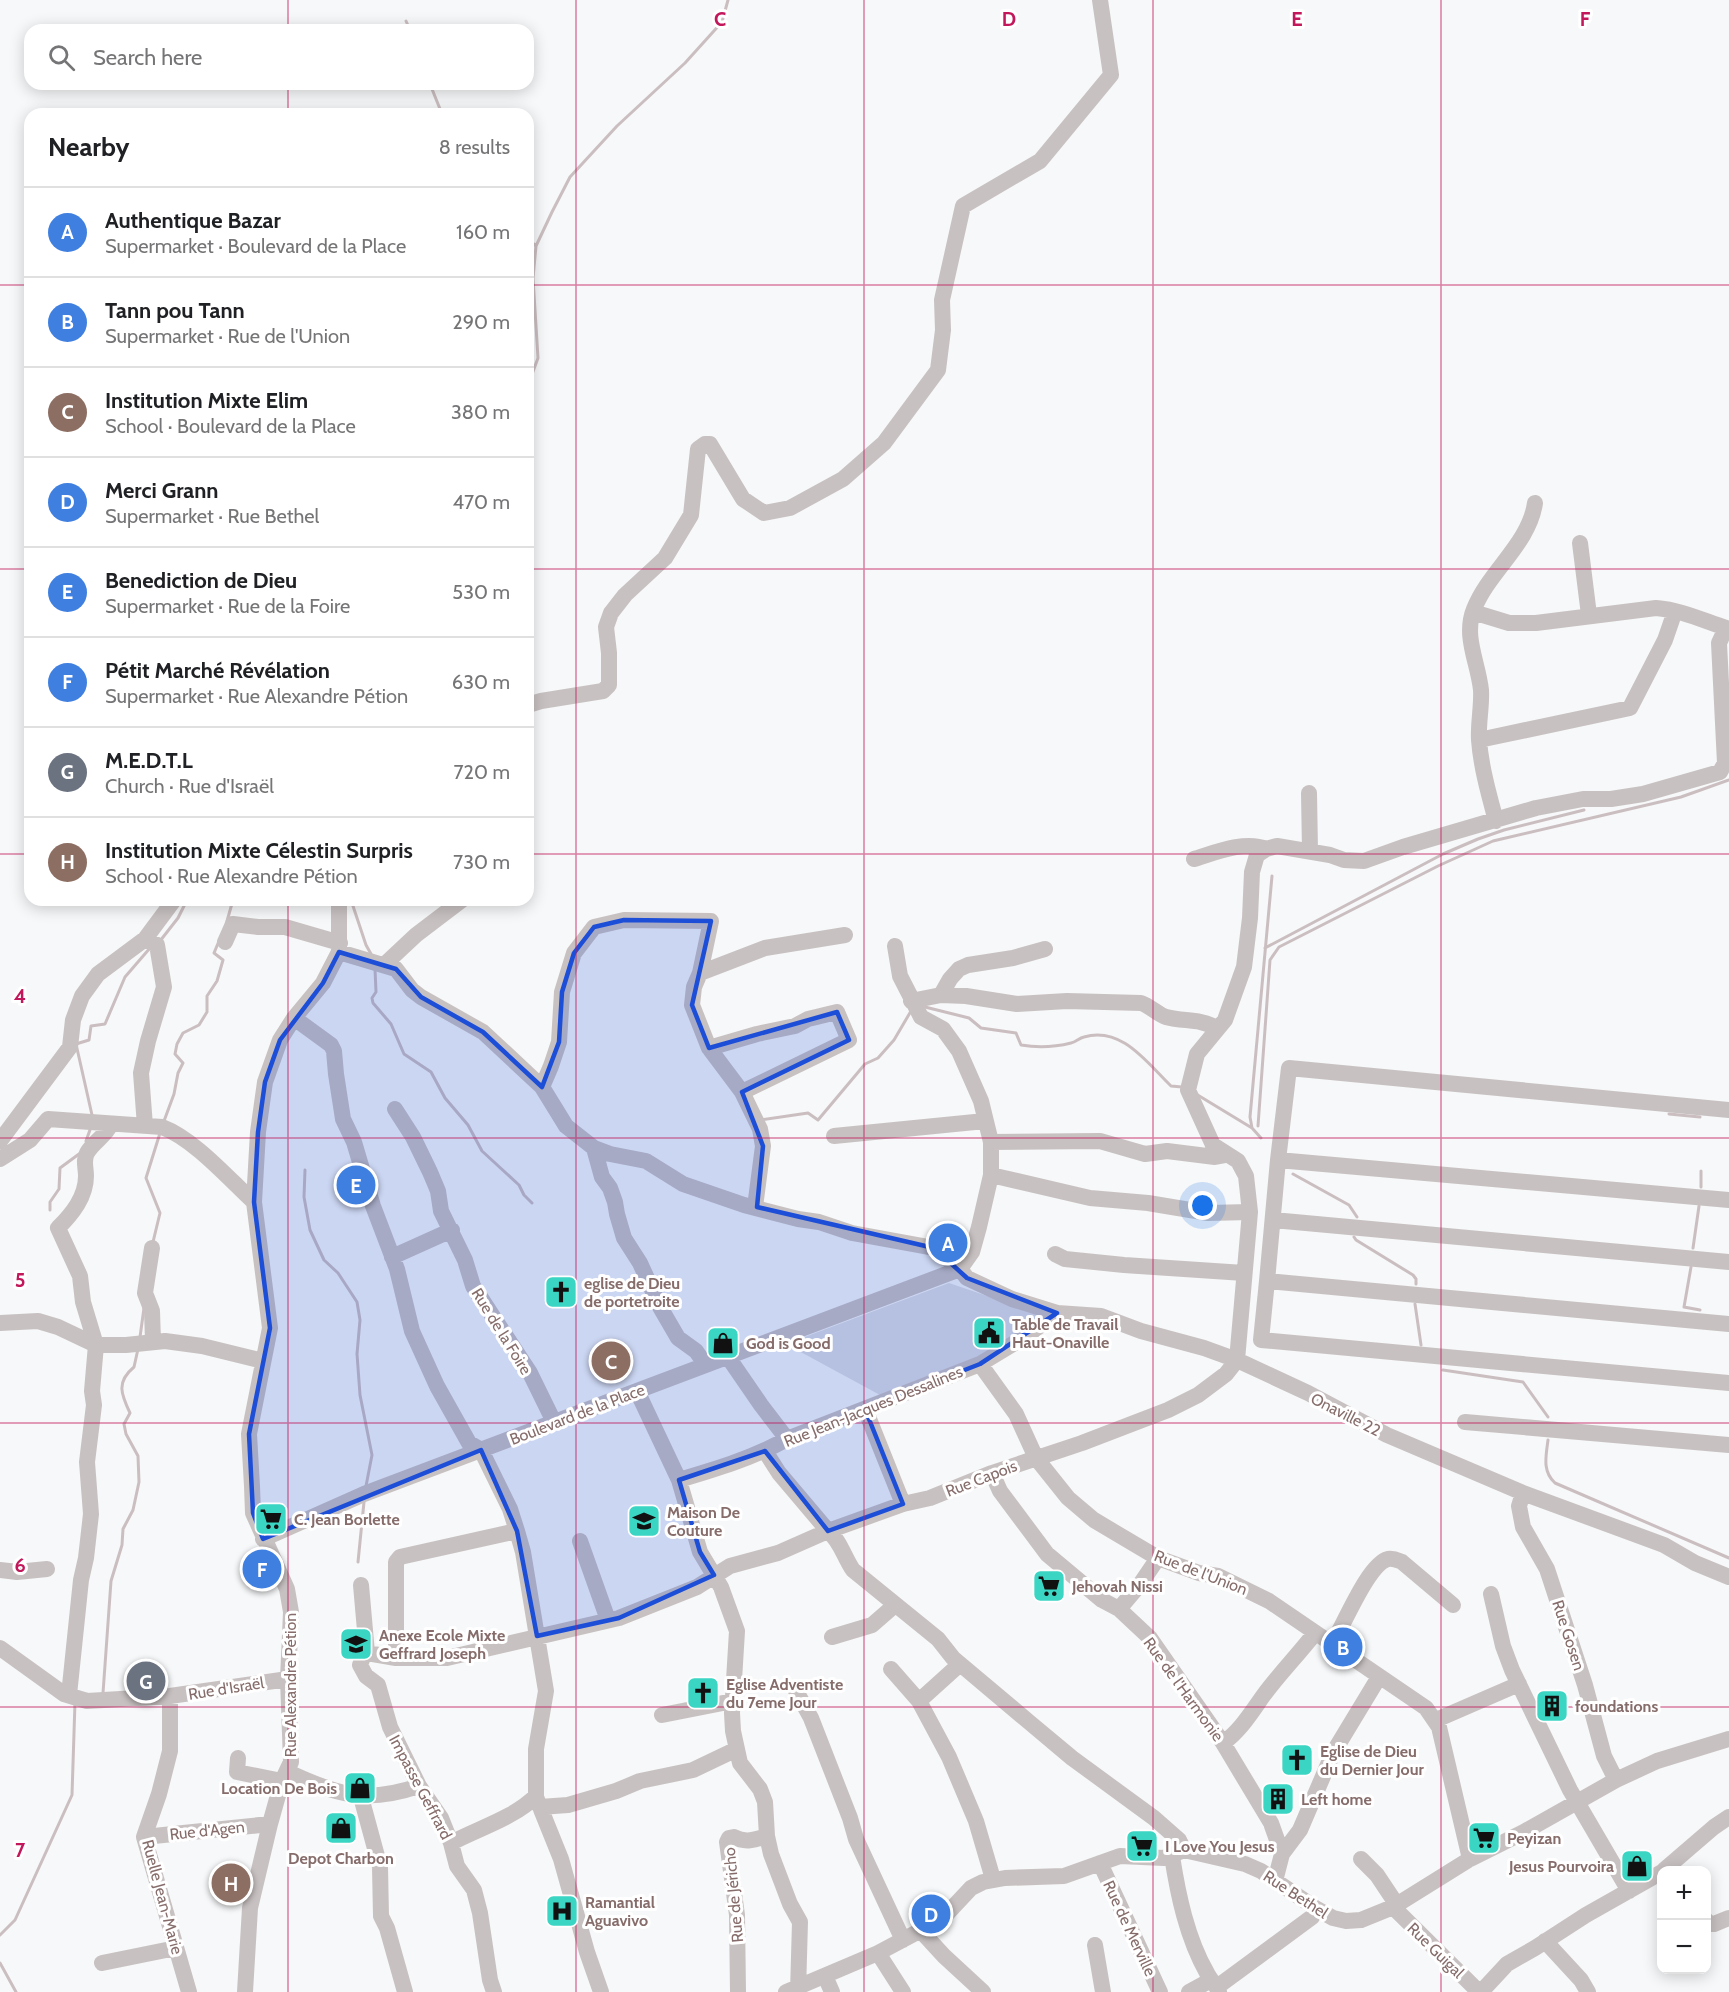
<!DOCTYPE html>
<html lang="en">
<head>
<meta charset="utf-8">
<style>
	:root { --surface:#fff; --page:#f6f6f6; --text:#202124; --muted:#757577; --line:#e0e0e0; --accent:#2c726c }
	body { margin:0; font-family:Cabin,sans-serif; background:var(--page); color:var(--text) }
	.controls { position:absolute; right:18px; bottom:18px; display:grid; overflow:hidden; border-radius:12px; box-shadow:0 3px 15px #0003 }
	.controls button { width:54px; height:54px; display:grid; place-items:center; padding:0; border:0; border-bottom:2px solid var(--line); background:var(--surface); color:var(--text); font:30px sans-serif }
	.you { position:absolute; left:1203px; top:1206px; width:21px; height:21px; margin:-15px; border:4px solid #fff; border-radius:50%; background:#1a73e8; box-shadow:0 0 0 9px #1a73e833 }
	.badge { display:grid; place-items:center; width:39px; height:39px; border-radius:50%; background:var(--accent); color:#fff; font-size:20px; font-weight:700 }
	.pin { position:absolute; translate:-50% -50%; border:3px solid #fff; box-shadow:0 2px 6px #0006 }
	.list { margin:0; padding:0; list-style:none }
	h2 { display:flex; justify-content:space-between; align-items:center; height:78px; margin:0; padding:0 24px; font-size:26px }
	h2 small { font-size:20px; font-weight:400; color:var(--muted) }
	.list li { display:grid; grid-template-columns:39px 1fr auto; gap:18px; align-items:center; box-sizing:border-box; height:90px; padding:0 24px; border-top:2px solid var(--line) }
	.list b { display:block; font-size:22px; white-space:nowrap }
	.list p { margin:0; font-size:20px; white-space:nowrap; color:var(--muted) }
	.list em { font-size:20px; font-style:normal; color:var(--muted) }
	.icon { flex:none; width:33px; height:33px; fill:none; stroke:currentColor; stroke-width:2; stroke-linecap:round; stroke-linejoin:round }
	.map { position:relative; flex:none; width:1729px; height:1992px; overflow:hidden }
	.search { position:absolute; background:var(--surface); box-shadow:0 3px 15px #0003; left:24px; top:24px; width:510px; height:66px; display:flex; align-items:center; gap:15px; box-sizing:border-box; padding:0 21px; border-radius:18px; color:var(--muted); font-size:22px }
	.panel { position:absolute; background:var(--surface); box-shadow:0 3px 15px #0003; left:24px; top:108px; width:510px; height:798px; border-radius:18px }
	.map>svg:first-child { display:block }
	.green { fill:#dddce3 }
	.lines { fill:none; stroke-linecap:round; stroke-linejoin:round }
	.stream { stroke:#cbbec0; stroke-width:3 }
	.minor { stroke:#c8c1c1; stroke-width:16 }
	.marked { fill:#1d4ed8; fill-opacity:0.2; stroke:#1d4ed8; stroke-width:4.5; stroke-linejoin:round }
	.grid { fill:none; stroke:#c2185b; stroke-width:1.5; stroke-opacity:0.55 }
	.labels { text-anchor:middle; stroke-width:6; stroke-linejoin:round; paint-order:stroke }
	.poi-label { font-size:16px; font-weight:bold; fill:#866d6b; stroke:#fff; text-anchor:start }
	.street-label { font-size:16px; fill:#866d6b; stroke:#fff }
	.grid-label { font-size:20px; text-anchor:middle; font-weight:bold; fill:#c2185b; stroke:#fff; stroke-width:6; stroke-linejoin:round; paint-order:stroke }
</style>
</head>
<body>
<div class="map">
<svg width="1729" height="1992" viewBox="0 0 1729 1992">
	<rect width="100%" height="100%" fill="#f7f8f9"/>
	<path class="green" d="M949,1283L1049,1317L988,1357L880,1395L786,1344Z"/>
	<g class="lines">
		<path class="stream" d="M406,21L410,30
			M430,84L442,114
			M528,239L536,246
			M528,385L538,358L533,278L536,246L552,212L570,177L617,126L685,63L722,22L728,0
			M351,900L366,945L371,954
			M227,921L233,900
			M160,941L178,918L187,900
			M1265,948L1443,854L1478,839L1504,830L1584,810
			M375,969L376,992L372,998L373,1003L391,1024L404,1054L431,1072L445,1098L468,1125L482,1151L519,1185L524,1195L532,1203
			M921,1006L969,1018L981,1028L1016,1033L1021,1045C1038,1048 1055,1047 1071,1043C1076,1042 1079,1038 1084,1037C1122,1026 1147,1063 1171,1086L1182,1087
			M1196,1094L1252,1128L1261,1138
			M1669,1114L1700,1117
			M92,1115L76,1044L89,1040L91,1026L105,1024L125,977L150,948
			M761,1120L808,1113L818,1120L865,1064L878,1058L894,1040L911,1011
			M164,1121L174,1094L178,1073L183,1063L175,1054L177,1044L183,1033L199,1025L207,1012V996L217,981L223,960L214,953L219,941
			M1258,1126L1270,960L1279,947L1438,866L1493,841L1681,797L1729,780
			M1252,1128L1250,1117L1272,876
			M86,1141L91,1127
			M305,1170L304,1197L310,1230L324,1260L338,1273L357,1302L360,1320L357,1354L360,1395L372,1455L366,1486
			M1293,1174L1349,1205L1357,1217
			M1701,1187V1171
			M50,1210V1202L59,1189L60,1168L79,1154
			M1354,1237L1356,1240L1413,1275L1416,1279V1284
			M153,1242L160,1213L146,1178L160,1133
			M1693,1248L1699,1206
			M1691,1267L1684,1307L1700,1310
			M1415,1304L1421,1345
			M140,1337L144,1308
			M1443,1370L1523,1382L1548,1417
			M1548,1440C1546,1456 1542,1471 1555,1483L1729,1558
			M358,1562L364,1502
			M103,1693L111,1581L122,1545L123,1529L133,1510L139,1482L138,1456L126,1434L124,1424L130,1413C121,1394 116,1382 134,1367L138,1349
			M0,1935L15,1920L72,1795L75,1702
			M0,1963L16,1992"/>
		<path class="minor" d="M1580,543L1589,615
			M1473,612L1509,623H1536L1656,608C1682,610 1704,621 1729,629
			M528,705L541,701L603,691L609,685V653L606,627L611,613L625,595L665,558L691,515L698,449L705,444H710L743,499L764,513L790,508L843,479L884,443L938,370L943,330L942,300L963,206L1040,161L1111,75L1100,0
			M1479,740L1630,708L1665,640L1675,611
			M1309,793L1310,851
			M1496,821C1489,795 1481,767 1479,740C1478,723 1482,706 1481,690C1478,662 1463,636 1474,609C1489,571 1529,544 1535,503
			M1194,859C1214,853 1245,840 1266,849
			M145,939L157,945L164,987L148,1041L141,1073L145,1126
			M225,942L233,924L258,927H285L340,943
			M895,946L900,976L921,1017L943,1029L959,1051L981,1101L991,1142V1175L979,1227L972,1252L960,1269
			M339,952L396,969L412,990L421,997L483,1032L542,1087L566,1126L594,1148L610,1154L646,1161L683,1184L744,1205L798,1219L819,1222L852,1233L934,1248L960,1269L967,1278L1012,1299L1057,1313L1101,1316L1141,1331L1204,1348L1237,1360L1308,1393L1387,1435L1523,1493L1664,1545L1695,1563L1729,1577
			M384,965L416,935L462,900
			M941,995L950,979L959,969L968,965L1013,958L1045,949
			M911,1001L941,995L966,996L1017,1004L1067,1001L1141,1003C1150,1006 1159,1015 1166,1017C1185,1022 1198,1018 1217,1028
			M294,1018L331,1045L334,1051L336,1074L343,1119L354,1142L373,1206L397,1269L412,1331L437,1386L469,1443L481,1450L510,1509L517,1531L523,1552L546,1691L536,1749V1796C514,1818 479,1828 451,1843
			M709,1048L757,1034L795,1026L808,1019L837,1012L849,1040L742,1092
			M542,1087L551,1066L559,1042L562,992L574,953L594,927L624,920L711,921L700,973
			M395,1109L413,1137L430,1172L438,1191L441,1211L465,1260L473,1286L530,1373L554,1422
			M834,1136L985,1121
			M0,1141L70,1047L73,1020L82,996L98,974L145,939L174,900
			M991,1142L1100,1141L1145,1154L1167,1151L1215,1157L1226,1155
			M594,1148L602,1177L610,1188L615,1202L617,1214L624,1238L640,1263L660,1307L678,1338L696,1351L705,1364
			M0,1159L30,1140L48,1119L162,1127C194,1139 228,1178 254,1202
			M1278,1160L1289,1068L1729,1110
			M991,1175L1090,1198L1148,1203L1208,1213L1250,1212
			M1729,1200L1278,1160L1267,1281L1729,1324
			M755,1207L763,1146L760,1129L742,1092L709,1048L692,1005L694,987L700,973L765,948L845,935
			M1273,1220L1729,1262
			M152,1248L145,1293L152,1311L153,1341
			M1055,1254L1065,1259L1124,1265L1244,1273
			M392,1257L452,1230
			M1267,1281L1261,1340L1729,1383
			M0,1323L38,1321L58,1327L96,1345H126L165,1341L202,1346L263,1361
			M728,1357L761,1405L787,1439
			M980,1364L1016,1414L1036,1458L1068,1498L1094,1520L1158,1558L1199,1573L1218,1576L1269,1601L1426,1708L1439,1727L1470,1859
			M637,1391L679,1480L700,1552L721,1587L737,1631L732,1713L733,1731L740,1763L760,1789L765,1802L767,1836L771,1854L790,1904L800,1922L798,1992
			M865,1409L903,1504
			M1465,1422L1729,1445
			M765,1451L779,1473L828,1531C840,1540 844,1557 853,1570L938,1639L953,1658L1029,1722L1072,1758L1154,1818L1179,1840L1184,1850
			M992,1473L1000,1491L1047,1554L1102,1600L1119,1609L1150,1638L1223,1743L1271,1823L1282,1854L1275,1881
			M679,1480C716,1469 753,1458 787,1439L980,1364L1026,1336L1057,1313
			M1523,1493L1519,1506L1523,1527L1547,1569L1585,1685L1604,1756L1616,1780
			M263,1539L364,1494L960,1269
			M580,1541L608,1620
			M0,1570L17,1572L47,1569
			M361,1585L367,1653L363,1657L360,1665L366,1676L378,1685L390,1727L419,1786L441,1818L451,1843L457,1866L474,1890L480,1913L490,1980L494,1992
			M1491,1594L1503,1646L1512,1670L1570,1790L1629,1891
			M1119,1609L1141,1583L1158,1558
			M832,1637L872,1625L895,1605
			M1332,1644C1344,1625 1368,1564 1388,1559C1394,1558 1397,1560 1402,1562L1453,1605
			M0,1648L64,1694L87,1701L170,1696L288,1679
			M367,1653L396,1658H447L619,1618L697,1587L730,1566L778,1553L828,1531L903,1504L930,1498L992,1473L1082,1443L1168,1410L1198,1395L1226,1374L1237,1360L1250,1212L1246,1176L1238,1161L1213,1145L1188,1090L1197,1054L1225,1020L1244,967L1250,918L1252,872L1257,855L1266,849L1277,846L1330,855L1344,860L1364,861L1403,847L1536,808L1583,799H1611L1643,794L1720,772L1725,763L1719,643L1726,628
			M396,1658V1562L400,1557L517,1531
			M891,1669L919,1701L949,1757L976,1821L993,1879
			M795,1689L811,1718L850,1818L856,1839L903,1940
			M69,1695L81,1580L86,1558L91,1514L87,1462L94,1405L92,1391L96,1345L83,1302L80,1276L58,1228C72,1214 86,1197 86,1176C86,1168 83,1160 87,1153C93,1142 106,1136 111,1124
			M170,1696V1751L159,1794L144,1837L189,1992
			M919,1701L960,1664
			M662,1715L733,1701
			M1436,1720L1519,1684
			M1223,1743C1240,1731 1251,1713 1263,1696C1279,1674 1298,1655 1315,1633
			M238,1758L237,1772L282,1781
			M288,1772C337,1795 366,1804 419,1786
			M361,1797L380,1867L381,1916L387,1928L405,1992
			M536,1797L561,1859L587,1952L601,1992
			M540,1807L568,1805L616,1791L640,1781L693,1770L737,1749
			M144,1837L270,1824
			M1282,1854L1300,1830L1333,1753L1379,1677
			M1172,1856C1178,1895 1187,1938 1207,1973C1210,1979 1216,1985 1219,1992
			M1361,1859L1377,1875L1397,1905
			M1100,1863L1160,1992
			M1664,1870L1714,1827L1729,1817
			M1393,1907L1479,1992
			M1706,1920L1709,1924H1714L1729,1918
			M921,1931L944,1956L983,1992
			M1545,1941L1581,1980L1588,1992
			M1095,1945L1103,1992
			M878,1953L903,1992
			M102,1963L176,1948
			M825,1976L832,1992
			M1217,1987L1312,1917L1317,1909
			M245,1992L250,1908L270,1824L282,1781L291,1762L288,1679L291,1612L287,1589L253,1513L252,1486L249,1434L270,1328L254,1202L258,1132L265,1082L280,1040L294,1018L323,983L339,952V900
			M738,1992L737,1915L727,1842L729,1838L734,1837C745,1843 755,1840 767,1836
			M786,1992L878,1953L942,1919L971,1888L983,1882L1005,1878L1064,1876L1120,1856L1164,1858L1184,1850L1245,1864L1261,1871L1317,1909L1333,1918L1346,1921L1361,1920L1393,1907L1470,1859L1522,1833L1616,1780L1657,1761L1729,1739
			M1189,1992L1211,1980
			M1481,1992L1507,1964L1535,1948L1586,1915L1662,1872"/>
	</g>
	<path class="marked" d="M624,920L711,921L692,1005L709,1048L837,1012L849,1040L742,1092L763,1146L757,1207L934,1248L967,1278L1057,1313L980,1364L865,1409L903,1504L828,1531L765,1451L679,1480L700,1552L714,1575L619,1618L537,1636L517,1531L481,1450L263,1539L253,1513L249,1434L270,1328L254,1202L258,1132L265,1082L280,1040L323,983L339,952L396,969L421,997L483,1032L542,1087L559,1042L562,992L574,953L594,927Z"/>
	<path class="grid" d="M288,0V30M576,0V1992M864,0V1992M1153,0V1992M1441,0V1992M288,84V114M0,285H30M528,285H1729M0,569H30M528,569H1729M0,854H30M528,854H1729M288,900V1992M0,1138H1729M0,1423H1729M0,1707H1729"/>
	<defs>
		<g id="church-square" transform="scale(1.725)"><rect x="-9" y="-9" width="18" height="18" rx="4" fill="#3bd5c3" stroke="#fff"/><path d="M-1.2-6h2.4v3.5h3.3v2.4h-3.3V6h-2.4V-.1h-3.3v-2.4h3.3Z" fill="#111"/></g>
		<g id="civic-square" transform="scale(1.725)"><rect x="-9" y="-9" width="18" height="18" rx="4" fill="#3bd5c3" stroke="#fff"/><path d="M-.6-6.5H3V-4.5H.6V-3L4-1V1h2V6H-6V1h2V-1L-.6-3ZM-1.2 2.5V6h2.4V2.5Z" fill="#111"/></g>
		<g id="shop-square" transform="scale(1.725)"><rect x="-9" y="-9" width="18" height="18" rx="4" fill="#3bd5c3" stroke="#fff"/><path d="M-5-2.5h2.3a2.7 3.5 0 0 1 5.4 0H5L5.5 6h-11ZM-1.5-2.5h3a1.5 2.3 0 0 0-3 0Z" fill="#111"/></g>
		<g id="supermarket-square" transform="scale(1.725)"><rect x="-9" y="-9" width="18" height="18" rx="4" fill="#3bd5c3" stroke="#fff"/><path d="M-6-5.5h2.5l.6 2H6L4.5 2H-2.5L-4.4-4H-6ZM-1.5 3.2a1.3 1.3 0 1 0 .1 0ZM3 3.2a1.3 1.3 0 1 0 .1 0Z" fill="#111"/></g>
		<g id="school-square" transform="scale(1.725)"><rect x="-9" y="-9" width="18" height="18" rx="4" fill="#3bd5c3" stroke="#fff"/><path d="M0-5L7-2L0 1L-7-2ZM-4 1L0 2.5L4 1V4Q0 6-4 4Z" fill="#111"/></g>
		<g id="building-square" transform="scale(1.725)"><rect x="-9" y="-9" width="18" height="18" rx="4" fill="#3bd5c3" stroke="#fff"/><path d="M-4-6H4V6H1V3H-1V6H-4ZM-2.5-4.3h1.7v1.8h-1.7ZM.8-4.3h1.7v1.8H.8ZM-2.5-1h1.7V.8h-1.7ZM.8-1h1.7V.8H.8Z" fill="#111"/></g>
		<g id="hospital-square" transform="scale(1.725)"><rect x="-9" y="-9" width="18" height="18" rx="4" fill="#3bd5c3" stroke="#fff"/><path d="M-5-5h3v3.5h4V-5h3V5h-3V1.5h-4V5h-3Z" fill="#111"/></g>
	</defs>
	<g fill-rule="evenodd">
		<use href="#church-square" x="561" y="1292"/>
		<use href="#civic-square" x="989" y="1333"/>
		<use href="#shop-square" x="723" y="1343"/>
		<use href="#supermarket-square" x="271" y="1519"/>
		<use href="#school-square" x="644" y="1521"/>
		<use href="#supermarket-square" x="1049" y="1586"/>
		<use href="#school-square" x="356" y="1644"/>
		<use href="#church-square" x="703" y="1693"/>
		<use href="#building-square" x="1552" y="1706"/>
		<use href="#church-square" x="1297" y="1760"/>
		<use href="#shop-square" x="360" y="1788"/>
		<use href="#building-square" x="1278" y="1799"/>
		<use href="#shop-square" x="341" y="1828"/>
		<use href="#supermarket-square" x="1484" y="1838"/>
		<use href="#supermarket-square" x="1142" y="1846"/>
		<use href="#shop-square" x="1637" y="1866"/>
		<use href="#hospital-square" x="562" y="1911"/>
	</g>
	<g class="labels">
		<g class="poi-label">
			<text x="584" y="1289">eglise de Dieu<tspan x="584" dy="18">de portetroite</tspan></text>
			<text x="1012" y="1330">Table de Travail<tspan x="1012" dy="18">Haut-Onaville</tspan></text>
			<text x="746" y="1349">God is Good</text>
			<text x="667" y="1518">Maison De<tspan x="667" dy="18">Couture</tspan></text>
			<text x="294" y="1525">C. Jean Borlette</text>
			<text x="1072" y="1592">Jehovah Nissi</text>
			<text x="379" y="1641">Anexe Ecole Mixte<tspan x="379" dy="18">Geffrard Joseph</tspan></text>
			<text x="726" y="1690">Eglise Adventiste<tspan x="726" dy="18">du 7eme Jour</tspan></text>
			<text x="1575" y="1712">foundations</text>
			<text x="1320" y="1757">Eglise de Dieu<tspan x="1320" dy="18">du Dernier Jour</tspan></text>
			<text x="337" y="1794" text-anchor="end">Location De Bois</text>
			<text x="1301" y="1805">Left home</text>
			<text x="1507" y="1844">Peyizan</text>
			<text x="1165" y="1852">I Love You Jesus</text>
			<text x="341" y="1864" text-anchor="middle">Depot Charbon</text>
			<text x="1614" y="1872" text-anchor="end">Jesus Pourvoira</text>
			<text x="585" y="1908">Ramantial<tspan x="585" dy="18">Aguavivo</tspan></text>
		</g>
		<g class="street-label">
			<text transform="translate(502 1331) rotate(58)" y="6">Rue de la Foire</text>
			<text transform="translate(873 1406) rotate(-22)" y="6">Rue Jean-Jacques Dessalines</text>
			<text transform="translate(577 1414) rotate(-21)" y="6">Boulevard de la Place</text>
			<text transform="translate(1346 1414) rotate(27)" y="6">Onaville 22</text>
			<text transform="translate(981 1478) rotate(-21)" y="6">Rue Capois</text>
			<text transform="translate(1201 1572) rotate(21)" y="6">Rue de l'Union</text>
			<text transform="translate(1569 1635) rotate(72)" y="6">Rue Gosen</text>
			<text transform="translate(290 1685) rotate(-90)" y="6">Rue Alexandre Pétion</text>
			<text transform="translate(226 1688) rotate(-9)" y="6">Rue d'Israël</text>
			<text transform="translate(1184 1689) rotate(54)" y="6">Rue de l'Harmonie</text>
			<text transform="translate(421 1787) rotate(62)" y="6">Impasse Geffrard</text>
			<text transform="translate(207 1830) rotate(-6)" y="6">Rue d'Agen</text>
			<text transform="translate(1296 1894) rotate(33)" y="6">Rue Bethel</text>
			<text transform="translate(733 1895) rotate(-95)" y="6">Rue de Jéricho</text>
			<text transform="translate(163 1897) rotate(75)" y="6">Ruelle Jean-Marie</text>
			<text transform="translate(1130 1928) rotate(65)" y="6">Rue de Merville</text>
			<text transform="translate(1436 1950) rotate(44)" y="6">Rue Guigal</text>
		</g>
	</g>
	<g class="grid-label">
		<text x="720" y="26">C</text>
		<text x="1009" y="26">D</text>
		<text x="1297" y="26">E</text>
		<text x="1585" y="26">F</text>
		<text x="20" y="1003">4</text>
		<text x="20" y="1287">5</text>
		<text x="20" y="1572">6</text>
		<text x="20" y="1857">7</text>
	</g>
</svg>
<div class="controls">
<button>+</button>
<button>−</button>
</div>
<div class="you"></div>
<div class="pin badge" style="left:948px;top:1243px;background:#3f7fe0">A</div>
<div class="pin badge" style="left:1343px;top:1647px;background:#3f7fe0">B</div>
<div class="pin badge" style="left:611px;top:1361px;background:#8d6e63">C</div>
<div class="pin badge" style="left:931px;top:1914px;background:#3f7fe0">D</div>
<div class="pin badge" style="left:356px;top:1185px;background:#3f7fe0">E</div>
<div class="pin badge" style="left:262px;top:1569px;background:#3f7fe0">F</div>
<div class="pin badge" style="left:146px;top:1681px;background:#6b7280">G</div>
<div class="pin badge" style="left:231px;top:1883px;background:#8d6e63">H</div>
<div class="search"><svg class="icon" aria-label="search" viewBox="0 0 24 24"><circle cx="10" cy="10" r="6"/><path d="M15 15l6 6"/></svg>Search here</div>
<section class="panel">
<h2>Nearby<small>8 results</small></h2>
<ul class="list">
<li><span class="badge" style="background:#3f7fe0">A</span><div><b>Authentique Bazar</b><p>Supermarket · Boulevard de la Place</p></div><em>160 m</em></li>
<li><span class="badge" style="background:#3f7fe0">B</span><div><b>Tann pou Tann</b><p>Supermarket · Rue de l'Union</p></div><em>290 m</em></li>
<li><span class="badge" style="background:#8d6e63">C</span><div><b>Institution Mixte Elim</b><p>School · Boulevard de la Place</p></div><em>380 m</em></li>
<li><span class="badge" style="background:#3f7fe0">D</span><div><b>Merci Grann</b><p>Supermarket · Rue Bethel</p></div><em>470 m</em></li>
<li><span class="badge" style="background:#3f7fe0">E</span><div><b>Benediction de Dieu</b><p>Supermarket · Rue de la Foire</p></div><em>530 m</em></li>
<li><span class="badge" style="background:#3f7fe0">F</span><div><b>Pétit Marché Révélation</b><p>Supermarket · Rue Alexandre Pétion</p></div><em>630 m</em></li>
<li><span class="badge" style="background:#6b7280">G</span><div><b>M.E.D.T.L</b><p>Church · Rue d'Israël</p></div><em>720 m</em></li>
<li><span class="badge" style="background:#8d6e63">H</span><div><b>Institution Mixte Célestin Surpris</b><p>School · Rue Alexandre Pétion</p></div><em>730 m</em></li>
</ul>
</section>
</div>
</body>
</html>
